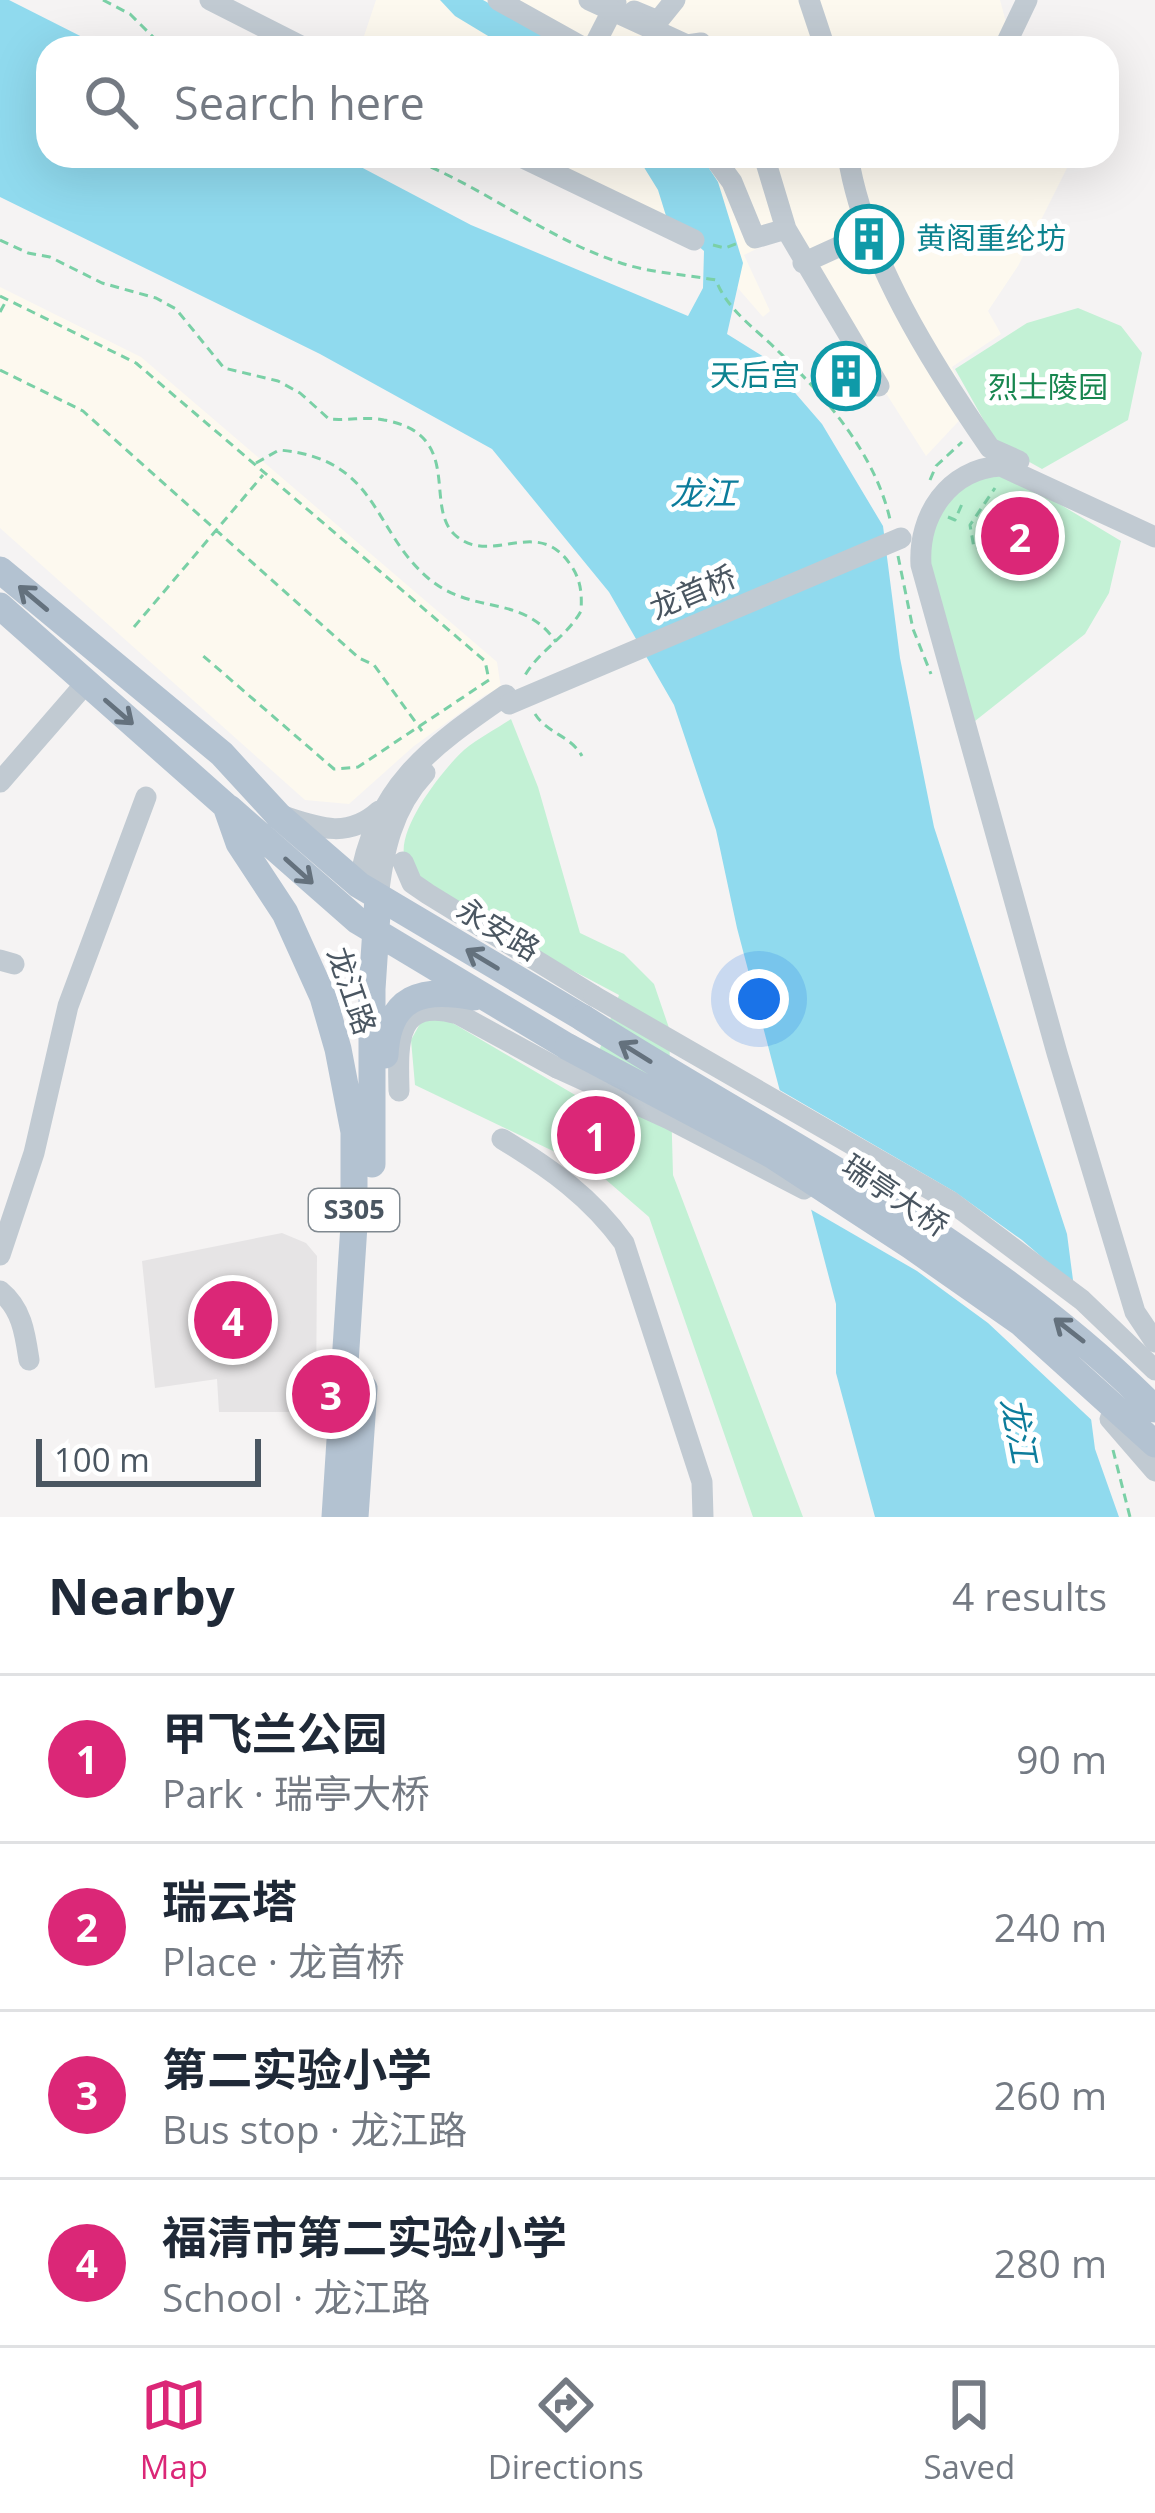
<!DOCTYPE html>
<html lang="en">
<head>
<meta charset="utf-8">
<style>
	:root { --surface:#fff; --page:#f2f2f3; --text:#1f2937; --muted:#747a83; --line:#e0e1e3; --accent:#db2777 }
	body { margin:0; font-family:"Open Sans","Noto Sans SC",sans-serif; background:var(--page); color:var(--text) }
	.scale { position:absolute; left:36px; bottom:30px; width:225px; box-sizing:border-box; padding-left:12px; border:6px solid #4a5661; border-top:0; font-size:33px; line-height:42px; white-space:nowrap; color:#4a5661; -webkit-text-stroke:9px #fff; paint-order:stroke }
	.you { position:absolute; left:759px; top:999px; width:42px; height:42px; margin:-30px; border:9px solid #fff; border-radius:50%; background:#1a73e8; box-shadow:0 0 0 18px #1a73e833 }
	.badge { display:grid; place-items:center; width:78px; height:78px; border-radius:50%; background:var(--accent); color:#fff; font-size:39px; font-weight:700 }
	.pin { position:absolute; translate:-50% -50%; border:6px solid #fff; box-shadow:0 3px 12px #0006 }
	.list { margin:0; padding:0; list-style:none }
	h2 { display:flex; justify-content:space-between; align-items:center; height:156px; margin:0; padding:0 48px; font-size:51px }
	h2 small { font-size:39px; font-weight:400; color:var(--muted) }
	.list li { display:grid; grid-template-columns:78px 1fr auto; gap:36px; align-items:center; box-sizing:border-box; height:168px; padding:0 48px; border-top:3px solid var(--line) }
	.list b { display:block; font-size:45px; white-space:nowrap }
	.list p { margin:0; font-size:39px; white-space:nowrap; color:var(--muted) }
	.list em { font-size:39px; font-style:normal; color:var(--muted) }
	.icon { flex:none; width:66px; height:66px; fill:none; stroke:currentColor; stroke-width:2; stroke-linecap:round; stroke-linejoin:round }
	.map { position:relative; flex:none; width:1155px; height:1517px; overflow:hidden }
	.search { position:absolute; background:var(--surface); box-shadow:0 12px 48px #0002; left:36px; right:36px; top:36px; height:132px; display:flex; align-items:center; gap:30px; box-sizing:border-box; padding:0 42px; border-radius:36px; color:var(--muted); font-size:45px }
	.sheet { height:828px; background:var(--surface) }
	nav { display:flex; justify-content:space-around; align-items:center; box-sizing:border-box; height:168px; border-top:3px solid var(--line); background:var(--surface); font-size:33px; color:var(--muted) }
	nav a { display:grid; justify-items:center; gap:6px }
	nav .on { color:var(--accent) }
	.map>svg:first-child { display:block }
	.commercial { fill:#fdf9ef }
	.education { fill:#e6e4e5 }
	.green { fill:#c3f1d5 }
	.water { fill:#90daee }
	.pier { fill:#f5f3f3 }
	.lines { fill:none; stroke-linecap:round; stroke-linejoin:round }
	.path { stroke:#7ad0a6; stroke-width:3; stroke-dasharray:9 6; stroke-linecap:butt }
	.minor { stroke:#c1cad2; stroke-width:21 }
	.major { stroke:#b3c2d1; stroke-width:27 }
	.minor-bridge { stroke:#c1cad2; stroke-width:21 }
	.major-bridge { stroke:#b3c2d1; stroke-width:27 }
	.oneway { stroke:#64717d }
	.labels { text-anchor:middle; stroke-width:10; stroke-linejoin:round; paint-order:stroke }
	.shield { fill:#fff; stroke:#808990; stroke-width:3 }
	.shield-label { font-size:27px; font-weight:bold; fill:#4a5661 }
	.culture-label { font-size:30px; fill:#0d838f; stroke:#fff; text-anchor:start }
	.park-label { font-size:30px; fill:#17864f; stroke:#fff }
	.street-label { font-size:30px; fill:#4a5661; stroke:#fff }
	.water-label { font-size:33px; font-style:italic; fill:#0c7c9b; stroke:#fff }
</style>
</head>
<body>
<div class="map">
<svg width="1155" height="1517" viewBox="0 0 1155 1517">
	<rect width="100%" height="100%" fill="#f5f3f3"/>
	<path class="commercial" d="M376,0H1000L1010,37L1027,48H360Z
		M533,156H1073L1018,266L988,311L1001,334L952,367L970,409L926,456L785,235L744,255L770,311L763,317L690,233Z
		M0,287L141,357L497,662L501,688L485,695L414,746L349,804L305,800L0,528Z"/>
	<path class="education" d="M282,1233L306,1243L317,1256L316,1412H219L217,1379L155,1388L142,1261Z"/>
	<path class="green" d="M1078,308L1121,326L1142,353L1128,420L1042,469L997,444L955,369L1027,323Z
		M1001,469L1121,541L1109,593L1085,634L975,721C960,671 898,529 949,490C962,480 986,475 1001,469Z
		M511,719L538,787L580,933L624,954L654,984L669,1028L673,1175L803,1517H753L649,1217L597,1172L415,1085L411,1040L422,1020L439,1015L582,1099L619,995C577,972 424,897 406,862C392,833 444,768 464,750C478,738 496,729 511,719Z"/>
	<path class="water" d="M0,0H9L104,48H48V156H340L471,225L688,316L703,288L704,251L667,219L658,190L637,156H701L718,182L743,263L727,334L764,357L822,424L883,526L900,658L934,827L1067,1234L1095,1449L1119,1517H875L836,1373V1304L737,928L716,830L674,705L609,592L492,449L320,354L0,197Z
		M440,0H483L571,48H508L455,16Z"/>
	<path class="pier" d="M771,1085L955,1192L1022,1240L1081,1291L1098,1426L988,1323L917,1271L803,1205Z"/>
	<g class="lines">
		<path class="path" d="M103,0L130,14L164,48
			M403,156C477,182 540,235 615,261C648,273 682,274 716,280C727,310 756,329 778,351C827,398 877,456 891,524
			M0,240L28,253L50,257L102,283L156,298L176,309L224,368L278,381L300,393L329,419C347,421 366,416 384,420C465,434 423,506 455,535C492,568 538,513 572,567C581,581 582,594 581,611C566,638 539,650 524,677
			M713,245L725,248L738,243
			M0,296L136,363L485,661L489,680L358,767L334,769L201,654
			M0,312L6,301
			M0,370L83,411L359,658L374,665L422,731
			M256,463L279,450C379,459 371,529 428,578C472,616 523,593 556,642
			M930,480L936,466L962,442
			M986 538a34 34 0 1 1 68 0a34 34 0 1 1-68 0Z
			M948,517L955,520L962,504
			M985,546L974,548L970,525L995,488
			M898,556L913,629L931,674
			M134,627L263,475
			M535,714C548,734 570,735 582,756
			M1113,1450L1130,1517"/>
		<path class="minor" d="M210,0L305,48
			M498,0L584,48
			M809,0L825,48
			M634,11L658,21L675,0
			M593,48L616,3
			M1004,48L1027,0
			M519,156L694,240
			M713,156L732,182L755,238L786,229
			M764,156L786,229L879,386
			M848,156C864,257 932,364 990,448L1019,461
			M863,225L845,233L858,262L875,254
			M803,263L849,242
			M1155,537L1001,466C948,469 918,516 921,565L1057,1053L1135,1312L1155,1342
			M0,782L86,683
			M286,817C321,829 349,838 379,811
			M403,862L412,883L428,894L594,996
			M359,885C374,787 429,748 506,695
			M378,898C383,852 392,808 425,773
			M0,960L14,964
			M399,1091C398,1045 394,996 458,1014L557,1068
			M502,1139C551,1169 591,1197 624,1243L702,1482L703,1517
			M0,1255L34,1153L68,1006L146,797
			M0,1291C22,1309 25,1333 29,1360"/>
		<path class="major" d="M0,570L222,754L278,815L359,885L583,1018
			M0,606L226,806L239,843L285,913L323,997L338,1049L354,1132V1225L335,1517
			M229,808L358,921L568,1047
			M385,1055C388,996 422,987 474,997
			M372,1164V989L378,898
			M355,1517L364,1388"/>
		<path class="minor-bridge" d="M589,0L687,45L701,43L704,48
			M509,704L901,538
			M594,996L950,1201L1082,1300L1155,1370
			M557,1068L669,1119L804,1189
			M1110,1419L1155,1471"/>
		<path class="major-bridge" d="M583,1018C778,1142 991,1243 1155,1409
			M568,1047L772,1155L911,1246L1021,1323L1155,1444"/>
	</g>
	<defs><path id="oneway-shaft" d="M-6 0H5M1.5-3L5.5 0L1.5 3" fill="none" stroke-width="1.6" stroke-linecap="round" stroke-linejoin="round" transform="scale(3)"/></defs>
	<g class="oneway">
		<use href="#oneway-shaft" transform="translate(33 598) rotate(-140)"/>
		<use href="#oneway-shaft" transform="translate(119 712) rotate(41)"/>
		<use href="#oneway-shaft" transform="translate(299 871) rotate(42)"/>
		<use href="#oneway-shaft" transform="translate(482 959) rotate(-149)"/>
		<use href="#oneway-shaft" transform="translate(635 1052) rotate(-148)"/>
		<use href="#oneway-shaft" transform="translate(1069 1330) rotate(-142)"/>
	</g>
	<defs>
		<g id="building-ring" transform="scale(3.45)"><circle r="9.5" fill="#fff" stroke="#0f9aa8" stroke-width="1.5"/><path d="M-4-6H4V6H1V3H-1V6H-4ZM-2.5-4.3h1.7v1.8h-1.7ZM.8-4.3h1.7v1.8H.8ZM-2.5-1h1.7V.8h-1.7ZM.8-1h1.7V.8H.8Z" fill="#0f9aa8"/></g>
	</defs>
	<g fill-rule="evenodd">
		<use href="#building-ring" x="869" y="239"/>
		<use href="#building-ring" x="846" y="376"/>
	</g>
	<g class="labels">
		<rect class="shield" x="309" y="1189" width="90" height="42" rx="9"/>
		<g class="shield-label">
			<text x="354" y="1219">S305</text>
		</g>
		<g class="culture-label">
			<text x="916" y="249">黄阁重纶坊</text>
			<text x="800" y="386" text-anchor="end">天后宫</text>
		</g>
		<g class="park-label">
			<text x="1048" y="398">烈士陵园</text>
		</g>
		<g class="street-label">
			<text transform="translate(693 593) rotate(-23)" y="10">龙首桥</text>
			<text transform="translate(498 930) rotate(31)" y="10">永安路</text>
			<text transform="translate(351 991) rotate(71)" y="10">龙江路</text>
			<text transform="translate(895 1196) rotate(34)" y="10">瑞亭大桥</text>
		</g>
		<g class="water-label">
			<text x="703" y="505">龙江</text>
			<text transform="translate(1019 1430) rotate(79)" y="12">龙江</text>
		</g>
	</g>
</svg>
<div class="scale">100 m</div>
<div class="you"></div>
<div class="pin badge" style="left:596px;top:1135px">1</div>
<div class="pin badge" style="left:1020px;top:536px">2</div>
<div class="pin badge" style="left:331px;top:1394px">3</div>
<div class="pin badge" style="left:233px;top:1320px">4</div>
<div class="search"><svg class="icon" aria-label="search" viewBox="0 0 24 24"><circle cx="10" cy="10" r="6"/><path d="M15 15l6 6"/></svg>Search here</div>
</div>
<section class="sheet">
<h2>Nearby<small>4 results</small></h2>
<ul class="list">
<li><span class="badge">1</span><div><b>甲飞兰公园</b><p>Park · 瑞亭大桥</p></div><em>90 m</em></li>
<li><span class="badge">2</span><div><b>瑞云塔</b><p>Place · 龙首桥</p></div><em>240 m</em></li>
<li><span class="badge">3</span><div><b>第二实验小学</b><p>Bus stop · 龙江路</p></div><em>260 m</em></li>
<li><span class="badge">4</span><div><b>福清市第二实验小学</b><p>School · 龙江路</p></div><em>280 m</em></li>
</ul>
</section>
<nav>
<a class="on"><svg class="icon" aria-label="map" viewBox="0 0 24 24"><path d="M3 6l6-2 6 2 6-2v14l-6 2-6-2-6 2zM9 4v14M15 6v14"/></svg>Map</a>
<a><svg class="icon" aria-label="directions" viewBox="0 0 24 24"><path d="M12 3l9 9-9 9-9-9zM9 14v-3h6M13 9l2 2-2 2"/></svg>Directions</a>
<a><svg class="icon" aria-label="saved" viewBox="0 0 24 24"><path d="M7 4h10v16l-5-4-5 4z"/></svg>Saved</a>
</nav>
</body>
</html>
